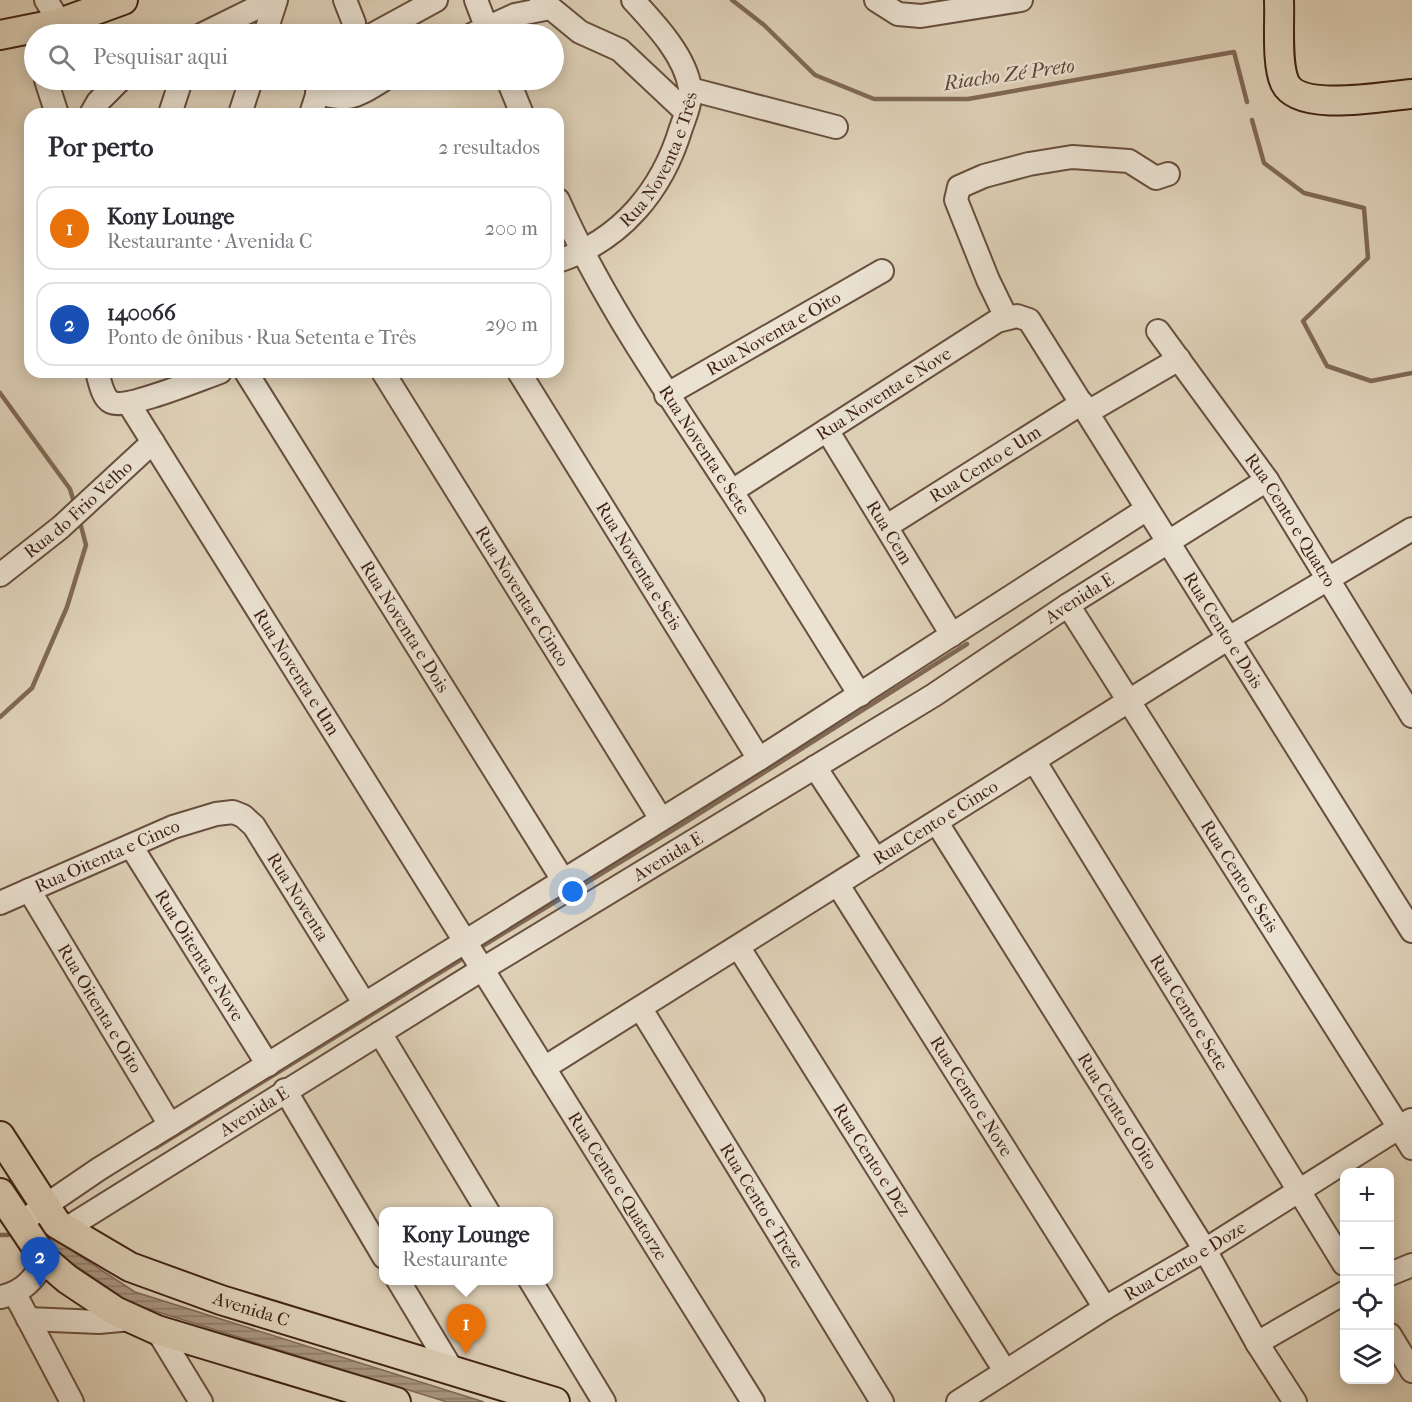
<!DOCTYPE html>
<html lang="pt">
<head>
<meta charset="utf-8">
<style>
	:root { --surface:#fff; --page:#f2f2f3; --text:#2b2b33; --muted:#7c7c81; --line:#e1e1e2; --accent:#8f2418 }
	body { margin:0; font-family:"IM FELL French Canon",serif; background:var(--page); color:var(--text) }
	.controls { position:absolute; right:18px; bottom:18px; display:grid; overflow:hidden; border-radius:12px; box-shadow:0 3px 15px #0003 }
	.controls button { width:54px; height:54px; display:grid; place-items:center; padding:0; border:0; border-bottom:2px solid var(--line); background:var(--surface); color:var(--text); font:30px sans-serif }
	.you { position:absolute; left:573px; top:892px; width:21px; height:21px; margin:-15px; border:4px solid #fff; border-radius:50%; background:#1a73e8; box-shadow:0 0 0 9px #1a73e833 }
	.badge { display:grid; place-items:center; width:39px; height:39px; border-radius:50%; background:var(--accent); color:#fff; font-size:20px; font-weight:700 }
	.pin { position:absolute; translate:-50% -50px; filter:drop-shadow(0 2px 3px #0008) }
	.pin::after { content:''; position:absolute; top:32px; width:21px; height:18px; background:inherit; clip-path:polygon(0 0,100% 0,50% 100%) }
	.popup { position:absolute; left:379px; top:1207px; width:174px; height:78px; box-sizing:border-box; display:grid; place-content:center; border-radius:12px; background:var(--surface); filter:drop-shadow(0 2px 4px #0005); font-size:20px; white-space:nowrap; color:var(--muted) }
	.popup b { font-size:22px; color:var(--text) }
	.popup::after { content:''; position:absolute; left:50%; top:100%; margin-left:-12px; border:12px solid transparent; border-top-color:var(--surface) }
	.list { margin:0; padding:0; list-style:none }
	h2 { display:flex; justify-content:space-between; align-items:center; height:78px; margin:0; padding:0 24px; font-size:26px }
	h2 small { font-size:20px; font-weight:400; color:var(--muted) }
	.list li { display:grid; grid-template-columns:39px 1fr auto; gap:18px; align-items:center; box-sizing:border-box; height:84px; margin:0 12px 12px; padding:0 12px; border:2px solid var(--line); border-radius:18px }
	.list b { display:block; font-size:22px; white-space:nowrap }
	.list p { margin:0; font-size:20px; white-space:nowrap; color:var(--muted) }
	.list em { font-size:20px; font-style:normal; color:var(--muted) }
	.icon { flex:none; width:33px; height:33px; fill:none; stroke:currentColor; stroke-width:2; stroke-linecap:round; stroke-linejoin:round }
	.map { position:relative; flex:none; width:1412px; height:1402px; overflow:hidden }
	.search { position:absolute; background:var(--surface); box-shadow:0 3px 15px #0003; left:24px; top:24px; width:540px; height:66px; display:flex; align-items:center; gap:15px; box-sizing:border-box; padding:0 21px; border-radius:33px; color:var(--muted); font-size:22px }
	.panel { position:absolute; background:var(--surface); box-shadow:0 3px 15px #0003; left:24px; top:108px; width:540px; height:270px; border-radius:18px }
	.map>svg:first-child { display:block }
	.water { fill:url(#water-rules); stroke:#806956; stroke-width:1.5 }
	.lines { fill:none; stroke-linecap:round; stroke-linejoin:round }
	.stream { stroke:#806956; stroke-width:4.5 }
	.minor-casing { stroke:#684f3e; stroke-width:26 }
	.major-casing { stroke:#402315; stroke-width:32 }
	.minor { stroke:#ebe2d2; stroke-width:22 }
	.major { stroke:#e0d3ba; stroke-width:28 }
	.labels { text-anchor:middle; stroke-width:5; stroke-linejoin:round; paint-order:stroke }
	.street-label { font-size:18px; fill:#402315; stroke:#ebe2d2 }
	.water-label { font-size:20px; font-style:italic; fill:#604636; stroke:#ebe2d2 }
</style>
</head>
<body>
<div class="map">
<svg width="1412" height="1402" viewBox="0 0 1412 1402">
	<defs>
		<pattern id="water-rules" width="6" height="5" patternUnits="userSpaceOnUse" patternTransform="scale(1.5)"><rect width="6" height="5" fill="#aa9782"/><path d="M0 2.5h6" fill="none" stroke="#8c7b69"/></pattern>
	</defs>
	<rect width="100%" height="100%" fill="#e0d3ba"/>
	<filter id="stains"><feTurbulence type="fractalNoise" baseFrequency=".00333" numOctaves="4"/><feColorMatrix values="0 0 0 0 .2 0 0 0 0 .09 0 0 0 0 .02 0 0 0 .5 -.17"/></filter>
	<radialGradient id="worn" r=".72"><stop offset=".6" stop-color="#630" stop-opacity="0"/><stop offset="1" stop-color="#630" stop-opacity=".3"/></radialGradient>
	<path class="water" d="M45,1224L69,1249L135,1292L484,1402H447L132,1304L62,1256L38,1227Z"/>
	<g class="lines">
		<path class="stream" d="M732,0L764,25L815,75L874,99H968L1234,52L1247,102
			M1252,120L1264,163L1304,193L1364,208L1368,258L1303,321L1327,366L1371,381L1412,373
			M0,393L70,489L73,499
			M0,717L32,688L67,607L86,545L81,526
			M481,947L681,825L967,644
			M155,1148L462,959
			M0,1235H8"/>
		<g class="minor-casing">
			<g id="minor">
				<path d="M46,0L60,23"/>
				<path d="M345,0L354,23L352,34"/>
				<path d="M476,0L489,34"/>
				<path d="M541,0L580,32L620,50L686,112"/>
				<path d="M876,0L898,14L921,16L1021,0"/>
				<path d="M203,34L272,0"/>
				<path d="M265,34L276,0"/>
				<path d="M374,34L436,0"/>
				<path d="M473,34L515,15L550,8"/>
				<path d="M46,80L57,114"/>
				<path d="M508,80L522,114"/>
				<path d="M690,89L836,127"/>
				<path d="M317,92C348,103 357,96 383,80"/>
				<path d="M91,114L98,102L120,80"/>
				<path d="M170,114L181,80"/>
				<path d="M240,114L251,80"/>
				<path d="M311,114L322,80"/>
				<path id="s1" d="M558,200C604,304 670,396 732,492C776,559 817,627 860,695"/>
				<path id="s2" d="M558,261C621,240 662,191 681,128C685,117 692,100 690,88C685,55 654,23 633,0"/>
				<path d="M1006,317L988,280L956,200L959,187L984,176L1029,164L1072,157L1129,161L1156,178L1168,174"/>
				<path id="s3" d="M1158,331L1267,480L1412,716"/>
				<path d="M97,372C100,381 102,397 111,402C126,410 200,379 220,372"/>
				<path id="s4" d="M246,372L563,880"/>
				<path id="s5" d="M383,372L661,819"/>
				<path id="s6" d="M519,372L759,759"/>
				<path id="s7" d="M666,395L882,271"/>
				<path id="s8" d="M129,404L753,1402"/>
				<path d="M1088,412L1179,359"/>
				<path id="s9" d="M827,430L952,635"/>
				<path id="s10" d="M732,491L997,321L1017,316L1029,320L1412,931"/>
				<path id="s11" d="M887,526L1082,403"/>
				<path id="s12" d="M0,575L61,527L153,442"/>
				<path id="s13" d="M1068,605L1412,1148"/>
				<path id="s14" d="M1035,762L1344,1264"/>
				<path d="M815,767L876,860"/>
				<path id="s15" d="M937,823L1205,1250L1257,1343L1295,1402"/>
				<path id="s16" d="M131,846L268,1065"/>
				<path id="s17" d="M838,885L1105,1308"/>
				<path id="s18" d="M29,890L170,1125"/>
				<path id="s19" d="M0,903L173,827L216,814L233,812L243,816L254,826L364,1003"/>
				<path id="s20" d="M739,948L1005,1371"/>
				<path id="s21" d="M641,1009L882,1402"/>
				<path d="M380,1033L488,1212"/>
				<path id="s22" d="M544,1068L1229,638L1412,529"/>
				<path d="M285,1090L384,1257"/>
				<path d="M33,1214L99,1169L759,759L1147,509"/>
				<path id="s23" d="M64,1230L481,970L934,695L1068,605L1267,480"/>
				<path d="M1390,1274L1412,1265"/>
				<path d="M398,1280L451,1368"/>
				<path d="M530,1280L604,1402"/>
				<path d="M15,1294L72,1402"/>
				<path d="M1,1297C24,1292 34,1279 45,1260"/>
				<path d="M28,1319L99,1322L131,1319"/>
				<path d="M157,1330L201,1402"/>
				<path d="M1390,1335L1412,1371"/>
				<path d="M1257,1343L1344,1293"/>
				<path id="s24" d="M958,1402L1105,1308L1205,1250L1411,1120"/>
			</g>
		</g>
		<g class="major-casing">
			<g id="major">
				<path d="M1279,0C1280,22 1276,64 1285,83C1300,113 1383,96 1412,94"/>
				<path d="M0,35L60,23L123,0"/>
				<path id="s25" d="M0,1136L57,1224L130,1267L221,1300L555,1402"/>
				<path d="M0,1193L45,1260L67,1279L115,1311L157,1330L396,1402"/>
			</g>
		</g>
		<use href="#minor" class="minor"/>
		<use href="#major" class="major"/>
	</g>
	<g class="labels">
		<g class="street-label">
			<text dy="6" stroke="none"><textPath href="#s2" startOffset="150">Rua Noventa e Três</textPath></text>
			<text dy="6" stroke="none"><textPath href="#s7" startOffset="124">Rua Noventa e Oito</textPath></text>
			<text dy="6" stroke="none"><textPath href="#s10" startOffset="180">Rua Noventa e Nove</textPath></text>
			<text dy="6" stroke="none"><textPath href="#s1" startOffset="290">Rua Noventa e Sete</textPath></text>
			<text dy="6" stroke="none"><textPath href="#s11" startOffset="116">Rua Cento e Um</textPath></text>
			<text dy="6" stroke="none"><textPath href="#s12" startOffset="102">Rua do Frio Velho</textPath></text>
			<text dy="6" stroke="none"><textPath href="#s3" startOffset="231">Rua Cento e Quatro</textPath></text>
			<text dy="6" stroke="none"><textPath href="#s9" startOffset="120">Rua Cem</textPath></text>
			<text dy="6" stroke="none"><textPath href="#s6" startOffset="228">Rua Noventa e Seis</textPath></text>
			<text dy="6" stroke="none"><textPath href="#s5" startOffset="264">Rua Noventa e Cinco</textPath></text>
			<text dy="6" stroke="none"><textPath href="#s23" startOffset="1196">Avenida E</textPath></text>
			<text dy="6" stroke="none"><textPath href="#s4" startOffset="300">Rua Noventa e Dois</textPath></text>
			<text dy="6" stroke="none"><textPath href="#s10" startOffset="714">Rua Cento e Dois</textPath></text>
			<text dy="6" stroke="none"><textPath href="#s8" startOffset="316">Rua Noventa e Um</textPath></text>
			<text dy="6" stroke="none"><textPath href="#s22" startOffset="462">Rua Cento e Cinco</textPath></text>
			<text dy="6" stroke="none"><textPath href="#s19" startOffset="117">Rua Oitenta e Cinco</textPath></text>
			<text dy="6" stroke="none"><textPath href="#s23" startOffset="710">Avenida E</textPath></text>
			<text dy="6" stroke="none"><textPath href="#s13" startOffset="321">Rua Cento e Seis</textPath></text>
			<text dy="6" stroke="none"><textPath href="#s19" startOffset="360">Rua Noventa</textPath></text>
			<text dy="6" stroke="none"><textPath href="#s16" startOffset="129">Rua Oitenta e Nove</textPath></text>
			<text dy="6" stroke="none"><textPath href="#s18" startOffset="138">Rua Oitenta e Oito</textPath></text>
			<text dy="6" stroke="none"><textPath href="#s14" startOffset="294">Rua Cento e Sete</textPath></text>
			<text dy="6" stroke="none"><textPath href="#s17" startOffset="250">Rua Cento e Nove</textPath></text>
			<text dy="6" stroke="none"><textPath href="#s23" startOffset="224">Avenida E</textPath></text>
			<text dy="6" stroke="none"><textPath href="#s15" startOffset="340">Rua Cento e Oito</textPath></text>
			<text dy="6" stroke="none"><textPath href="#s20" startOffset="250">Rua Cento e Dez</textPath></text>
			<text dy="6" stroke="none"><textPath href="#s8" startOffset="922">Rua Cento e Quatorze</textPath></text>
			<text dy="6" stroke="none"><textPath href="#s21" startOffset="231">Rua Cento e Treze</textPath></text>
			<text dy="6" stroke="none"><textPath href="#s24" startOffset="267">Rua Cento e Doze</textPath></text>
			<text dy="6" stroke="none"><textPath href="#s25" startOffset="318">Avenida C</textPath></text>
		</g>
		<g class="water-label">
			<text transform="translate(1009 74) rotate(-8)" y="7">Riacho Zé Preto</text>
		</g>
	</g>
	<rect width="100%" height="100%" filter="url(#stains)"/>
	<rect width="100%" height="100%" fill="url(#worn)"/>
</svg>
<div class="controls">
<button>+</button>
<button>−</button>
<button><svg class="icon" aria-label="locate" viewBox="0 0 24 24"><circle cx="12" cy="12" r="6"/><path d="M12 2v4M12 18v4M2 12h4M18 12h4"/></svg></button>
<button><svg class="icon" aria-label="layers" viewBox="0 0 24 24"><path d="M12 4l9 5-9 5-9-5zM3 14l9 5 9-5"/></svg></button>
</div>
<div class="you"></div>
<div class="pin badge" style="left:466px;top:1354px;background:#e8710a">1</div>
<div class="popup"><b>Kony Lounge</b>Restaurante</div>
<div class="pin badge" style="left:40px;top:1287px;background:#1a4fb4">2</div>
<div class="search"><svg class="icon" aria-label="search" viewBox="0 0 24 24"><circle cx="10" cy="10" r="6"/><path d="M15 15l6 6"/></svg>Pesquisar aqui</div>
<section class="panel">
<h2>Por perto<small>2 resultados</small></h2>
<ul class="list">
<li><span class="badge" style="background:#e8710a">1</span><div><b>Kony Lounge</b><p>Restaurante · Avenida C</p></div><em>200 m</em></li>
<li><span class="badge" style="background:#1a4fb4">2</span><div><b>140066</b><p>Ponto de ônibus · Rua Setenta e Três</p></div><em>290 m</em></li>
</ul>
</section>
</div>
</body>
</html>
